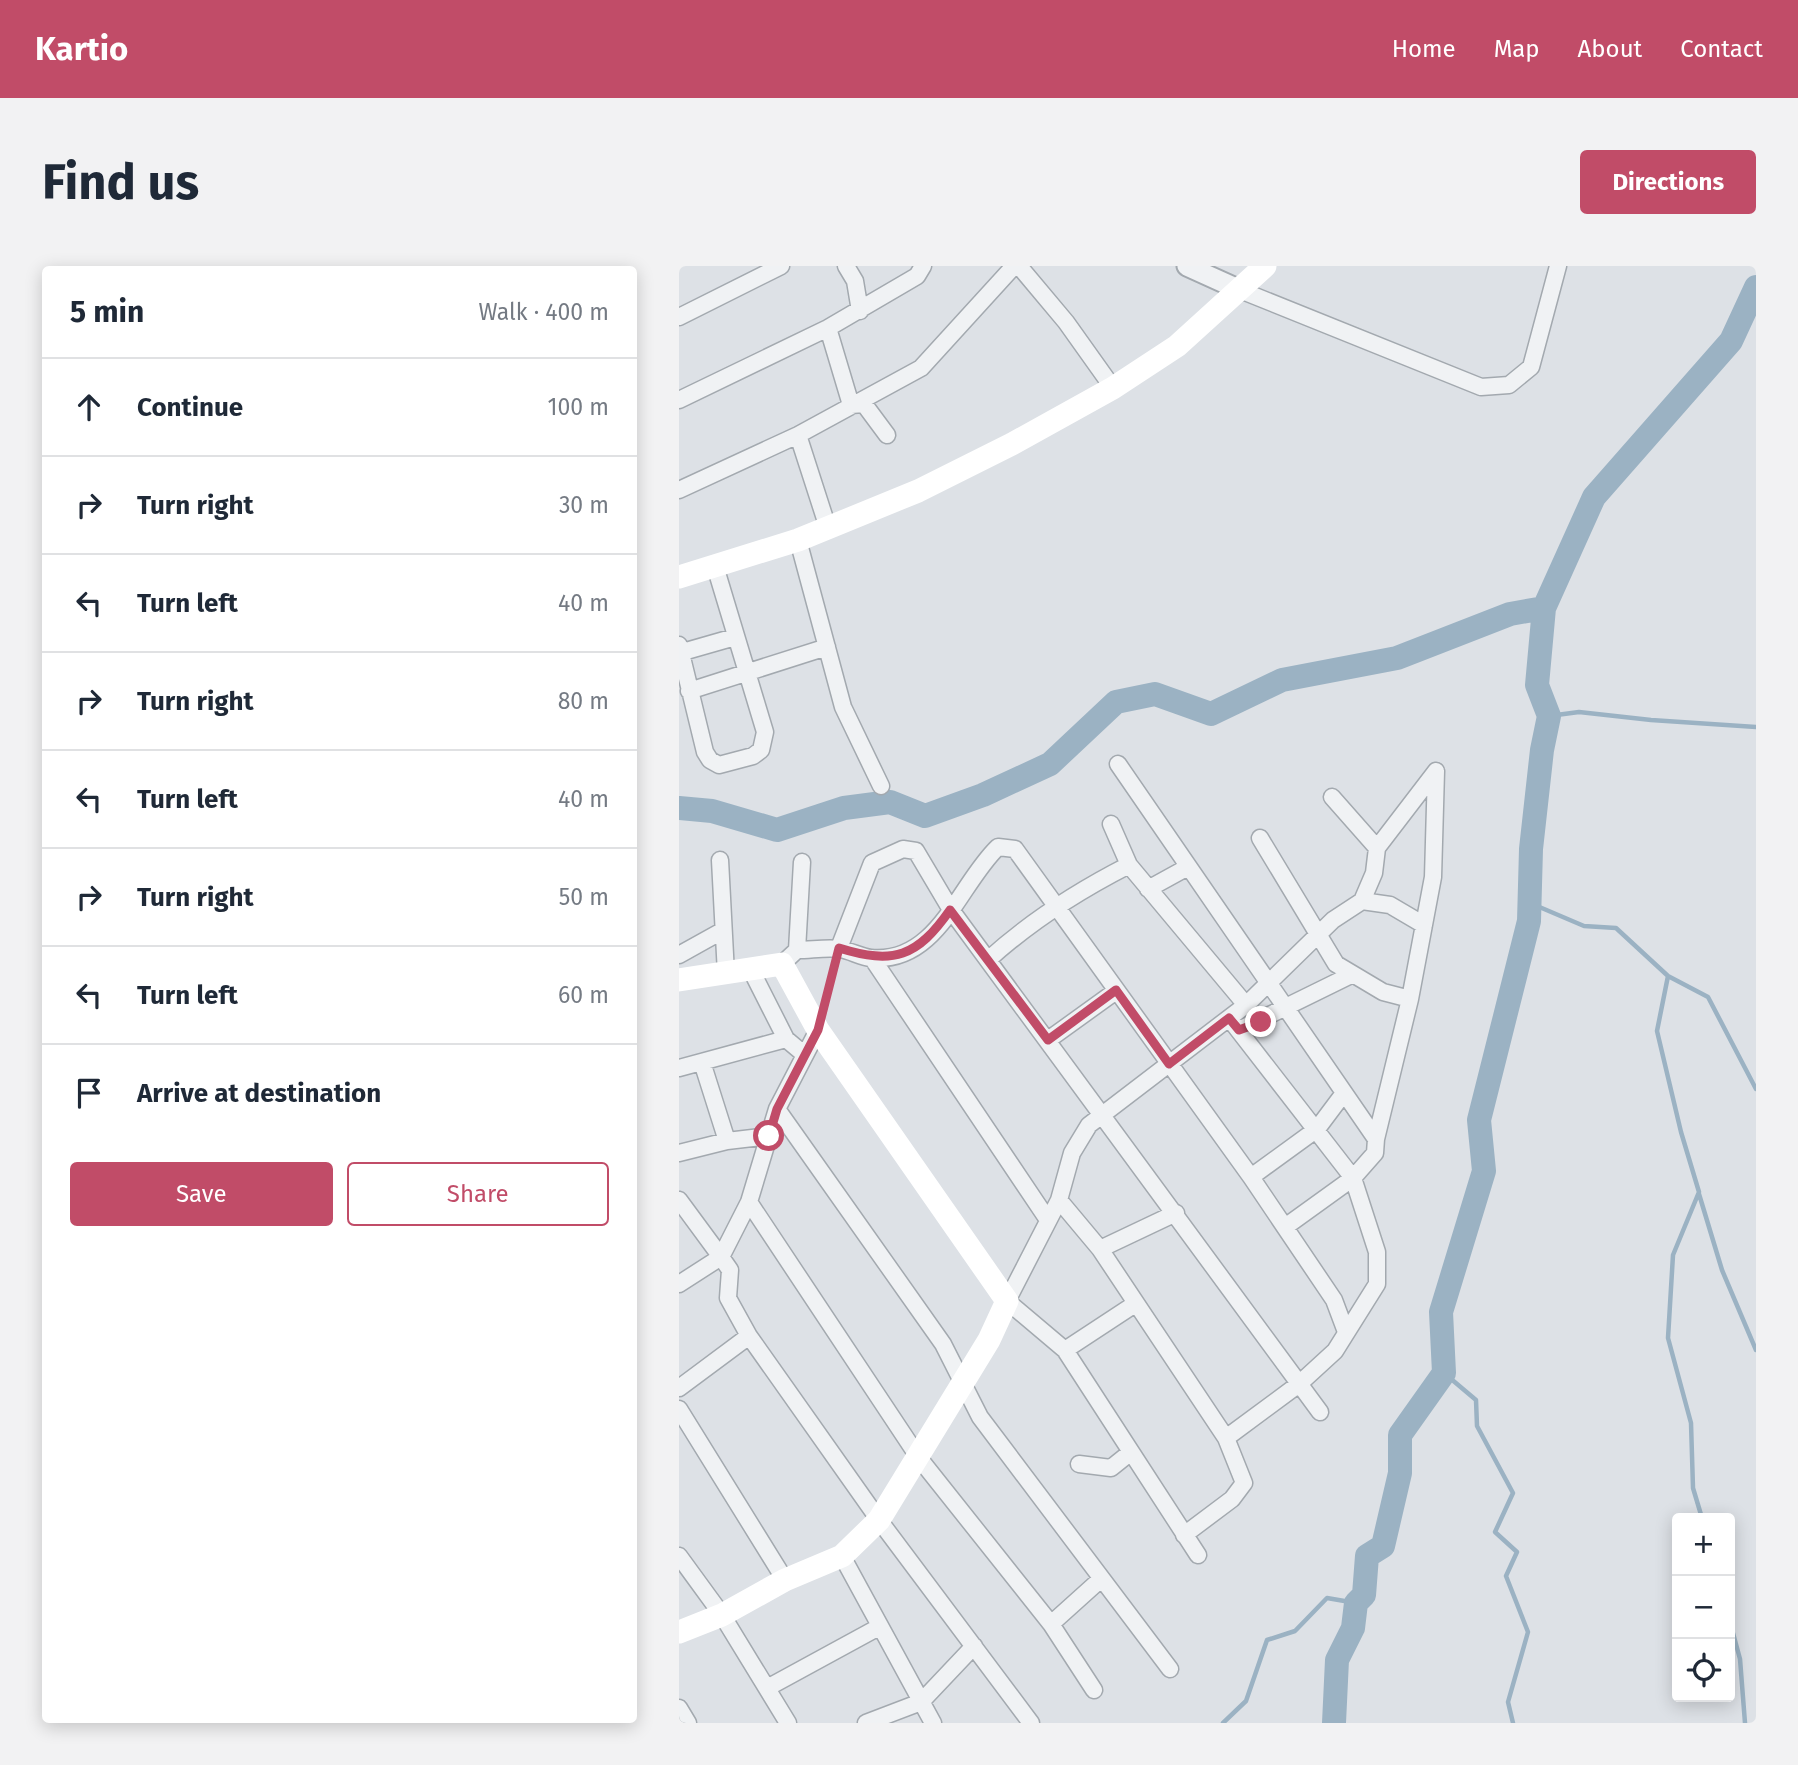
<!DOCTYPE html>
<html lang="en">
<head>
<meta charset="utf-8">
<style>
	:root { --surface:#fff; --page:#f2f2f3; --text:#1f2937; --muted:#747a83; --line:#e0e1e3; --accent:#c14c68 }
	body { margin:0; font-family:"Fira Sans",sans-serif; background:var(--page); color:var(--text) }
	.controls { position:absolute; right:21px; bottom:21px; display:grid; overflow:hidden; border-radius:7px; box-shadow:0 4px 18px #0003 }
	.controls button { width:63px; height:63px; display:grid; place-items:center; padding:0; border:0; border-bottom:2px solid var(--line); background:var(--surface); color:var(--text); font:35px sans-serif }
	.stop { position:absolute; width:21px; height:21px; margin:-16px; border:5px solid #c14c68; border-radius:50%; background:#fff }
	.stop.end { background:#c14c68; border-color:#fff; box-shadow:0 2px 7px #0008 }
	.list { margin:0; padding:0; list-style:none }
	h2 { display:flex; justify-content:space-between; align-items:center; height:91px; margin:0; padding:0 28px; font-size:30px }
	h2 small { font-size:23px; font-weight:400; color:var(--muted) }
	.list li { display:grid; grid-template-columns:46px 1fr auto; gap:21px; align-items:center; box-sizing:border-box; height:98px; padding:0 28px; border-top:2px solid var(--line) }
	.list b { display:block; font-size:26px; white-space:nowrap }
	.list em { font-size:23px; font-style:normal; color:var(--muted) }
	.actions { display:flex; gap:14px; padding:21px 28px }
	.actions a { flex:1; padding:16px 0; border:2px solid var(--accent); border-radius:7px; text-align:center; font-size:24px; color:var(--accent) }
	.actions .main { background:var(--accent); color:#fff }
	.icon { flex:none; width:38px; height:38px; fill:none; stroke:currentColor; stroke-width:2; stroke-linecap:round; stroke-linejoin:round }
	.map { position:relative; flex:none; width:1077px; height:1457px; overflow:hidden; border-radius:7px }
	header { display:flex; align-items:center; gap:42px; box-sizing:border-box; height:98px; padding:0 35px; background:var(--accent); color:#fff }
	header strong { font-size:33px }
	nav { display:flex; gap:38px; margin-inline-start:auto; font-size:24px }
	.intro { display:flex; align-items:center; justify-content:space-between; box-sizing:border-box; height:168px; padding:0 42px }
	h1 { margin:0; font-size:49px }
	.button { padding:18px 32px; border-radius:7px; background:var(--accent); color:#fff; font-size:24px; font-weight:700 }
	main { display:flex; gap:42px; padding:0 42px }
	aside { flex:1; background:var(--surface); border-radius:7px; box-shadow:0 4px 18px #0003 }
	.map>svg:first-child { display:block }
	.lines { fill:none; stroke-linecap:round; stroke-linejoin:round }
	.stream { stroke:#9bb2c3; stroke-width:4.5 }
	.river { stroke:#9bb2c3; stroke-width:24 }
	.minor-casing { stroke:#a3a9af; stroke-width:19 }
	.tertiary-casing { stroke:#a3a9af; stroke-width:23 }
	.path { stroke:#b8bcc0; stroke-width:2.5; stroke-dasharray:5 5; stroke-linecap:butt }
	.minor { stroke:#f0f2f4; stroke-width:16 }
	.tertiary { stroke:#f0f2f4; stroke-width:19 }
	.secondary { stroke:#fff; stroke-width:23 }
	.route { stroke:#c14c68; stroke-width:9 }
</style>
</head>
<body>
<header>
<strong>Kartio</strong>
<nav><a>Home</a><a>Map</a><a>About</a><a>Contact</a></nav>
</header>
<div class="intro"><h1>Find us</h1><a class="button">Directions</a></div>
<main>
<aside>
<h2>5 min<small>Walk · 400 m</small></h2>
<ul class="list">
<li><svg class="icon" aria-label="ahead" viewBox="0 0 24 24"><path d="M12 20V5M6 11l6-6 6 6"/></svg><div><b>Continue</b></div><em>100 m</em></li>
<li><svg class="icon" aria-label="right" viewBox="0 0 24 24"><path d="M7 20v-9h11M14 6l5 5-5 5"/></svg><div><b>Turn right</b></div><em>30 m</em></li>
<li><svg class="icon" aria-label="left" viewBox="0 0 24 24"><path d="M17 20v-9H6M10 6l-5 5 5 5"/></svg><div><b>Turn left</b></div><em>40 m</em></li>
<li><svg class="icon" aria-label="right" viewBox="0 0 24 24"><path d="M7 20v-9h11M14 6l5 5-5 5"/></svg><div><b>Turn right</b></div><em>80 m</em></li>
<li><svg class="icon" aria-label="left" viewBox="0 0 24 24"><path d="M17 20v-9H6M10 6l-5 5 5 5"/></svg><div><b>Turn left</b></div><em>40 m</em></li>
<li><svg class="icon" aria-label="right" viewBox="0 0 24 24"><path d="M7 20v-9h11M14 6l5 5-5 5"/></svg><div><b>Turn right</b></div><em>50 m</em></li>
<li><svg class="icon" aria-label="left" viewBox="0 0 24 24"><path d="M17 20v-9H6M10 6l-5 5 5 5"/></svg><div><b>Turn left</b></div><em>60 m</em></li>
<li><svg class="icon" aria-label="arrive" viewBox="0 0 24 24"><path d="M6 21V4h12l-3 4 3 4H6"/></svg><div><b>Arrive at destination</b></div></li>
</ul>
<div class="actions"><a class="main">Save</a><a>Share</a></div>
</aside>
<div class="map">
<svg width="1077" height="1457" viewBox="0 0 1077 1457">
	<rect width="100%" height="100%" fill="#dde1e6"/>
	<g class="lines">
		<path class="stream" d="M870,450L900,446L972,454L1077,461
			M851,637L905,660L937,662L989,710L978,765L1002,866L1020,926L994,989L989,1072L1012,1157L1014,1222L1023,1252
			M989,710L1029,731L1077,823
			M1020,928L1043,1004L1077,1084
			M765,1107L797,1134L798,1160L834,1227L816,1266L838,1286L827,1310L849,1366L829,1436L834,1457
			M1051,1356L1061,1393L1066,1457
			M544,1457L567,1435L588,1374L616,1365L648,1332L677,1337"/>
		<path class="river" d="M0,542L33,545L98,564L165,542L211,536L246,550L304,529L371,498L437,436L476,428L532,448L603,414L718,392L831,348L865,342
			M655,1457L658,1394L674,1362L677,1337L685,1329L688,1290L704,1280L721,1207V1169L765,1107L762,1046L805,905L800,854L850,655L852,583L863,484L870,450L858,419L865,342L915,231L1052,75L1077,21"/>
		<g class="minor-casing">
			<path id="minor" d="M167,0L176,15L181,45
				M340,0L387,56L434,122
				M561,24L802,121L830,119L852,101L879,0
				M0,51L102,0
				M149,62L172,139L185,138L208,169
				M0,134L149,62L238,10L244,0
				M119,169L149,262
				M0,224L119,169L242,102L335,0
				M119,274L164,441L202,520
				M0,379L26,486L31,494L40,499L74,490L82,484L86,466L36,300
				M0,387L56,371
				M10,425L148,381
				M439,498L697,873
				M653,531L698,582
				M432,558L450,599L567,739
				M581,572L657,698L704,726L731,733
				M41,594L47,708
				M469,623L509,601
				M683,635L711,639L745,659
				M160,682L193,597L224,583L237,585L272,644L641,1146
				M118,684L123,596
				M0,689L43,665
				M193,692L369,954
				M310,693C352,655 399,625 450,599
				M103,698L118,684C132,684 148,681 161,683C172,685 182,691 192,692C259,698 280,618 319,581L336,583L572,911L655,1034L667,1066
				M72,704L107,773L126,789
				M550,752L674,912L606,961
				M139,764L98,843L70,936L42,991L51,1004L49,1032L70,1070L200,1254L352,1457
				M560,764L672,709
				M369,774L437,725
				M23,796L48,875
				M0,802L107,773
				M98,843L264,1078L301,1151L491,1403
				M0,887L48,875L90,870
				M572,911L638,863L665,827
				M0,934L42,991L0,1018
				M380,934L421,983L547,1172L565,1217L553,1233L505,1269
				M70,936L240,1192L372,1358L415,1424
				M421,983L497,947
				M386,1084L456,1038
				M0,1122L70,1070
				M0,1143L106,1314
				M547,1172L620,1118L656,1085L698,1018V986L674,912L696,887L697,873L731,733L754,611L757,505
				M400,1198L432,1202L452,1186
				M519,1289L386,1084L328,1035L380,934L393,887L410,859L567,739L654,654L683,635L695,607L698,582L757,505
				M0,1290L43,1349L109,1457
				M163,1290L254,1457
				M372,1358L422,1313
				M88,1422L200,1361
				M0,1442L9,1457
				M187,1457L242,1436L295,1380"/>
		</g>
		<g class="tertiary-casing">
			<path id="tertiary" d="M508,0L561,24"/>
		</g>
		<path class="path" d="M146,737L156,696"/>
		<use href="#minor" class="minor"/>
		<use href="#tertiary" class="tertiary"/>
		<path class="secondary" d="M0,311L119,274L239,225L333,178L434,122L498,80L586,0
			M0,714L103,698L139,764L328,1035L310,1074L200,1254L163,1290L106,1314L43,1349L0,1366"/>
	</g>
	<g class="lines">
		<path class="route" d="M90,870L98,843L139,764L160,682C215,699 238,691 271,644L369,774L437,724L490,798L550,752L560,764L582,756"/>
	</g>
</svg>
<div class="controls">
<button>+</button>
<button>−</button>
<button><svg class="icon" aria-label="locate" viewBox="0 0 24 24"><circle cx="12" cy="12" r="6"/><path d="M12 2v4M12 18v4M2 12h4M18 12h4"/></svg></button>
</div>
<div class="stop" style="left:90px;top:870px"></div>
<div class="stop end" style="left:582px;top:756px"></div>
</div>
</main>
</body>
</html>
